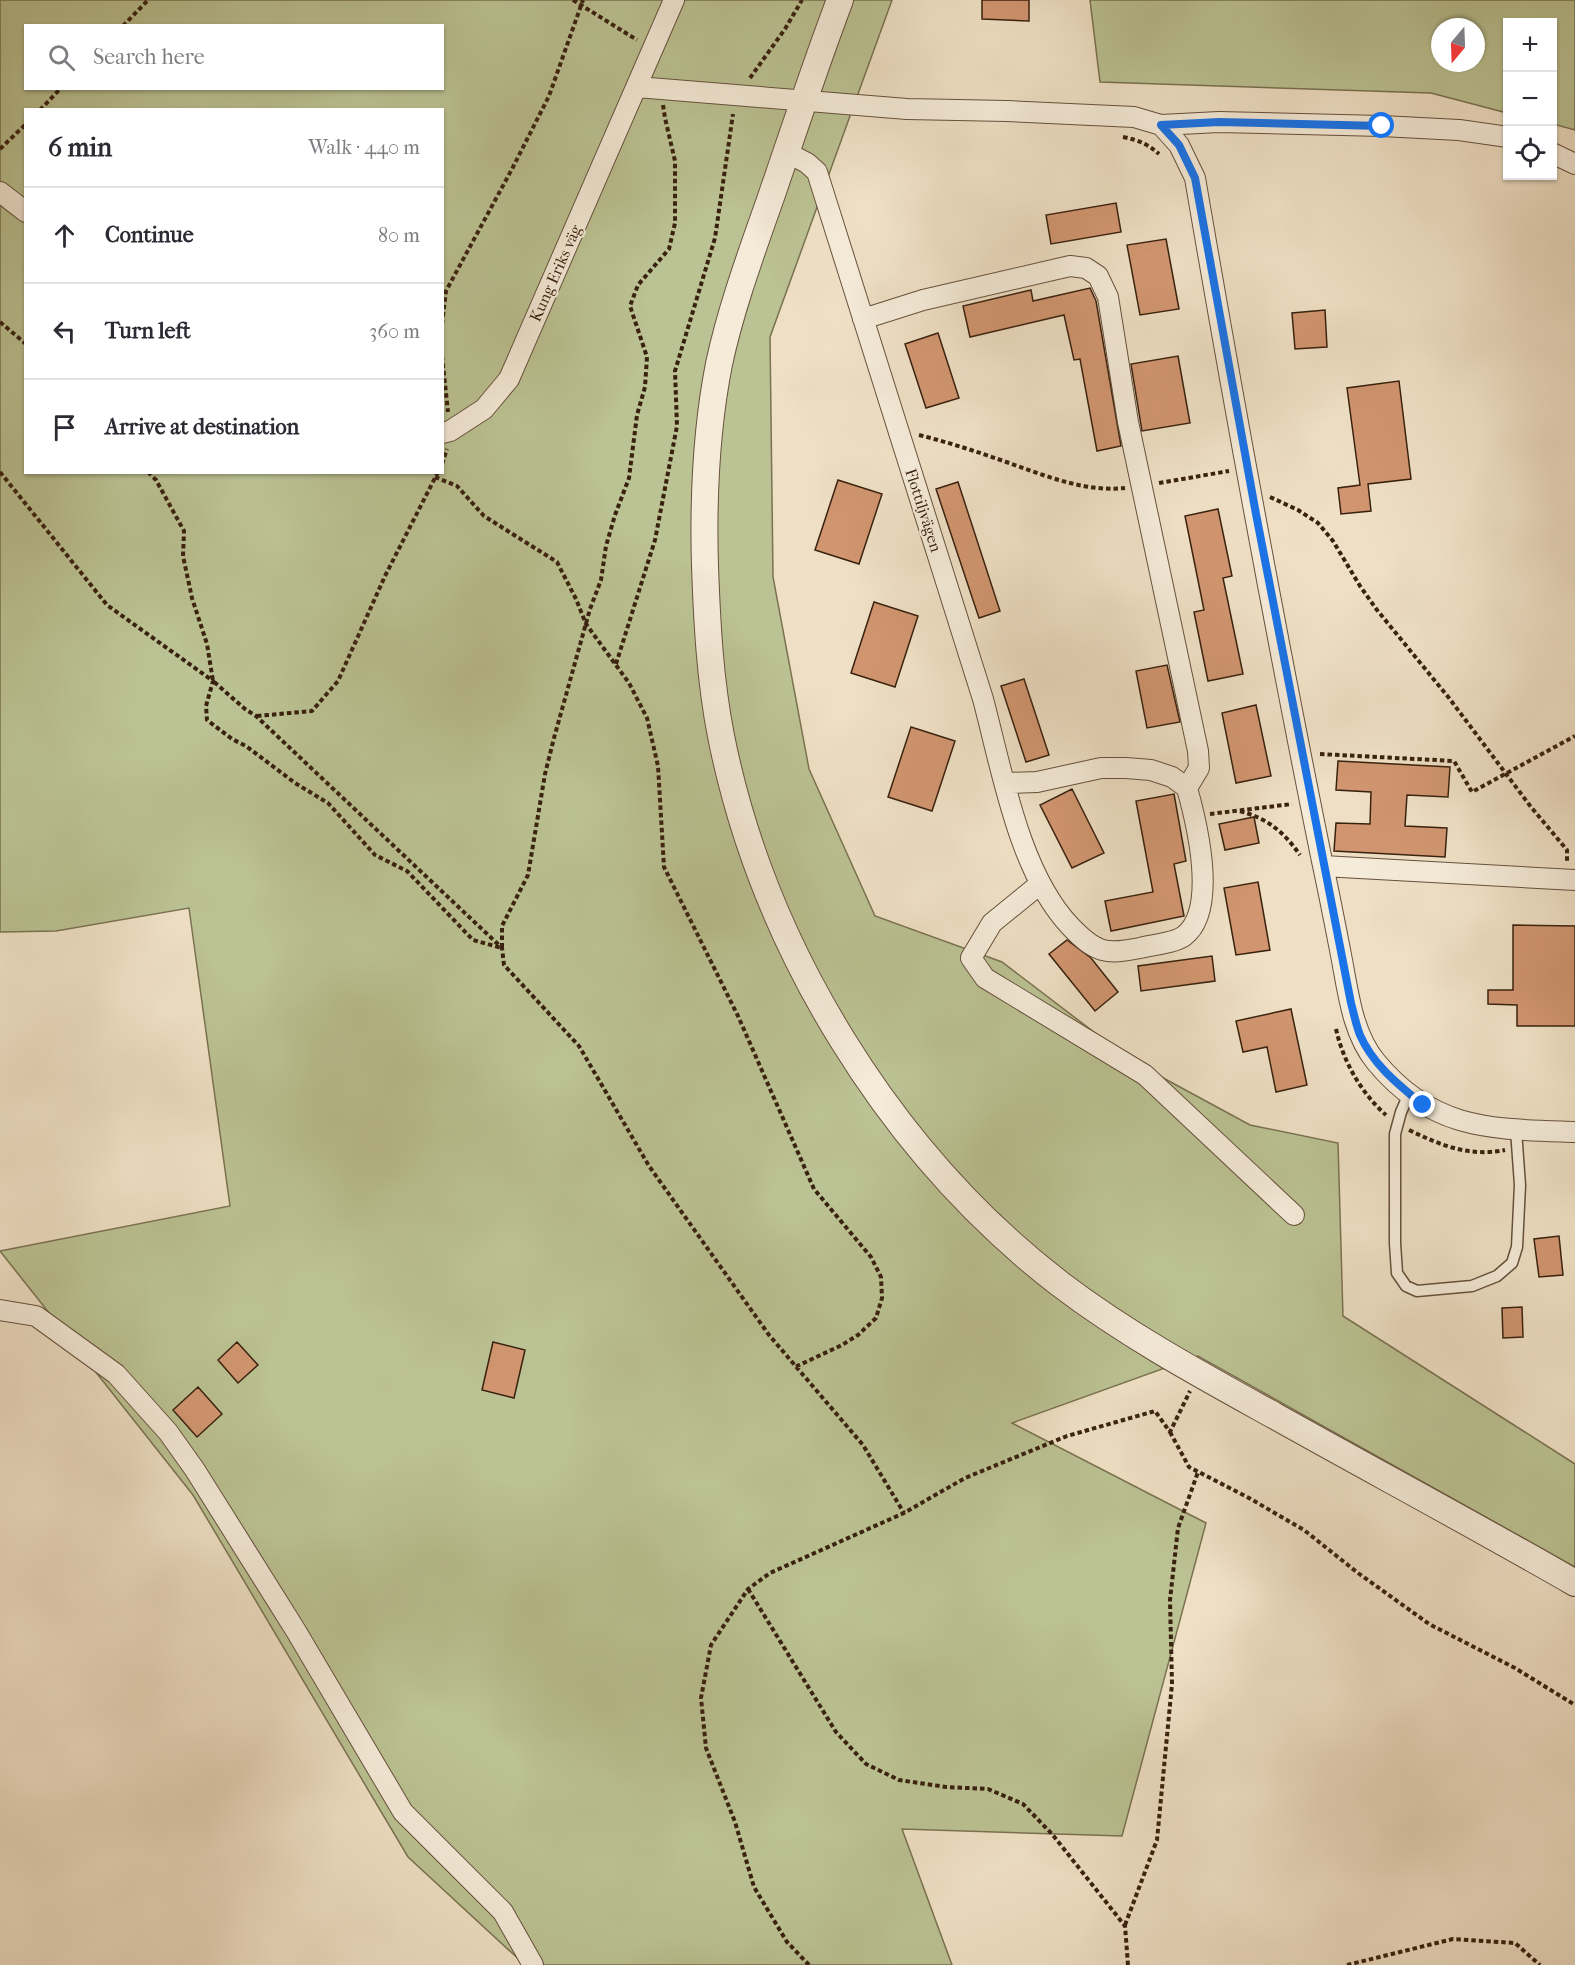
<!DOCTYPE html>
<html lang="en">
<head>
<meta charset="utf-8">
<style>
	:root { --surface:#fff; --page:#f2f2f3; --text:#2b2b33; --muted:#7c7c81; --line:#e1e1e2 }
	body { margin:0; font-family:"IM FELL French Canon",serif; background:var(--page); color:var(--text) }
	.controls { position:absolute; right:18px; top:18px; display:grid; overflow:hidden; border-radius:0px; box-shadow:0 2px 4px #0004 }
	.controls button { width:54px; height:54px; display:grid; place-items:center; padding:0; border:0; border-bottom:2px solid var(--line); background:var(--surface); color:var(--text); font:30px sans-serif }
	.compass { position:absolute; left:1431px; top:18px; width:54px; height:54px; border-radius:50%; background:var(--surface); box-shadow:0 2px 4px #0004; rotate:199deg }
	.stop { position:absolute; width:18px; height:18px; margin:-14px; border:4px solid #1a73e8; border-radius:50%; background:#fff }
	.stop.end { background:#1a73e8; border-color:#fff; box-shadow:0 2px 6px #0008 }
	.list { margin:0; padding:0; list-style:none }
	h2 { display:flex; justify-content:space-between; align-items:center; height:78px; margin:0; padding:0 24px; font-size:26px }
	h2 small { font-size:20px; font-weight:400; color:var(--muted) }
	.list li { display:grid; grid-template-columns:39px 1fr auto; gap:18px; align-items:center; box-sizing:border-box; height:96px; padding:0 24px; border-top:2px solid var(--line) }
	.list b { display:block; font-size:22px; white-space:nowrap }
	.list em { font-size:20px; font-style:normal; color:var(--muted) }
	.icon { flex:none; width:33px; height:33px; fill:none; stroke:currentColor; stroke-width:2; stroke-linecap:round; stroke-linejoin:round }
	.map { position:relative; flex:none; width:1575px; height:1965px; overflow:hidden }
	.search { position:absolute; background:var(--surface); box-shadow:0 2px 4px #0004; left:24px; top:24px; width:420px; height:66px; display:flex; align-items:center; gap:15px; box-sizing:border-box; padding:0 21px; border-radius:0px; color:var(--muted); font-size:22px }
	.panel { position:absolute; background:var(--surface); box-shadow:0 2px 4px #0004; left:24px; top:108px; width:420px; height:366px; border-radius:0px }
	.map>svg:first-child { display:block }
	.green { fill:#bbc293; stroke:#7a7251; stroke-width:1.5; fill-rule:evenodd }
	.building { fill:#d19670; stroke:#39210f; stroke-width:1.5 }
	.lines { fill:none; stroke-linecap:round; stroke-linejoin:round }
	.service-casing { stroke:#66513c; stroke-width:13 }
	.minor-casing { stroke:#66513c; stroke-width:22 }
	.tertiary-casing { stroke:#66513c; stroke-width:28 }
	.path { stroke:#39210f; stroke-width:4; stroke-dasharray:4.5 3; stroke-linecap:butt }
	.service { stroke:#f5ebd9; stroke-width:10 }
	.minor { stroke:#f5ebd9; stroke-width:20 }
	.tertiary { stroke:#f5ebd9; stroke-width:26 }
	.route { stroke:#1a73e8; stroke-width:8 }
	.labels { text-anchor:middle; stroke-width:4.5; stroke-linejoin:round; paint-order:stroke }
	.street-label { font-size:16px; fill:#39210f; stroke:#f5ebd9 }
</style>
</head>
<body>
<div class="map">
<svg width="1575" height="1965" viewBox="0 0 1575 1965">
	<rect width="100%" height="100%" fill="#efe0c5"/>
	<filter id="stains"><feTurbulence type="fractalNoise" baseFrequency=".00333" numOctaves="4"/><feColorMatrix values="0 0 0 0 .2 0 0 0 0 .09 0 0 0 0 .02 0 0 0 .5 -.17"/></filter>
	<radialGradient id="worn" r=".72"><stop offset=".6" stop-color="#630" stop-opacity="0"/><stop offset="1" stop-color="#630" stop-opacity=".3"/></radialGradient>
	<path class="green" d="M0,0H892L770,337L773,577L809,769L875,916L1002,962L1132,1061L1250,1125L1338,1143L1343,1316L1575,1464V1567L1198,1356L1012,1423L1206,1523L1122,1836L902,1829L952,1965H525L408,1857L193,1495L0,1251L230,1206L189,908L56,931L0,932ZM26,26H442V88H26ZM26,110H442V472H26Z
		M1090,0H1575V130L1553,124L1552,22H1508L1507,113L1431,93L1100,82ZM1440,27H1476V63H1440Z"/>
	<path class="building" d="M982,0H1029V21L982,19Z
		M1116,203L1121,232L1051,244L1046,215Z
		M1166,239L1179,309L1140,315L1127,245Z
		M1090,288L1096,301L1121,446L1097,451L1080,359L1074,360L1064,315L970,337L963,306L1031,290L1033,301Z
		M1325,310L1327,347L1295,349L1292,313Z
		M938,333L959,398L926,408L905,344Z
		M1178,356L1190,423L1142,431L1131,364Z
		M1399,381L1411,479L1368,484L1371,511L1341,514L1338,488L1360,485L1347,388Z
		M838,480L882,494L859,564L815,550Z
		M958,482L1000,611L979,618L936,489Z
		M1218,509L1232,576L1223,578L1243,674L1208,681L1194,612L1204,610L1185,516Z
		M874,602L918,616L895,687L851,673Z
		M1167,665L1180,722L1147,728L1136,671Z
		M1024,679L1049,755L1026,762L1001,686Z
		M1256,705L1271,776L1236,783L1222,713Z
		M911,727L955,741L932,811L888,797Z
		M1338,761L1450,767L1448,797L1407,795L1405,826L1447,828L1445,857L1334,851L1336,823L1370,824L1371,792L1336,790Z
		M1072,789L1104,853L1072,868L1040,805Z
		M1174,794L1186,861L1174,864L1184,916L1111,931L1105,901L1153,892L1136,801Z
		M1254,817L1259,843L1225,850L1219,824Z
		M1258,882L1270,950L1236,955L1224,888Z
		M1513,925L1575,926V1026H1517V1005L1488,1004V990H1513Z
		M1067,940L1091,958L1118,992L1095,1011L1049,954Z
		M1212,956L1215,981L1141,991L1138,966Z
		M1291,1009L1307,1085L1276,1092L1267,1047L1243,1052L1236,1021Z
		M1559,1236L1563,1275L1539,1277L1534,1239Z
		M1522,1307L1523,1337L1503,1338L1502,1308Z
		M237,1342L258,1365L238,1383L218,1360Z
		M493,1342L525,1350L514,1398L482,1390Z
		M198,1387L222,1414L197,1437L173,1410Z"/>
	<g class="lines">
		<g class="service-casing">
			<path id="service" d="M1409,1094L1401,1112L1395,1134V1243L1397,1273L1406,1286L1417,1291L1472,1286L1497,1276L1512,1263L1517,1247L1520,1185L1516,1130"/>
		</g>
		<g class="minor-casing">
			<path id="minor" d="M637,87L907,109L1007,111L1134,117L1161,125L1179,145L1195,178C1234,406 1276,635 1322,861C1329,893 1335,924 1341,955C1348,991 1352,1033 1376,1062C1433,1131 1492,1129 1575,1132
				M1161,125L1219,122L1382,126L1459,130L1508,137
				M786,152L807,163L817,172L983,699C1002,770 1019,873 1071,927C1096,953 1106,955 1140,948C1151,945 1175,943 1184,936C1218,910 1197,824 1187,788L1172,777L1151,770L1126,768H1101L1037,782L1006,783
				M1552,153L1575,164
				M0,192L26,212
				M863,319L923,300L1070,266L1086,268L1098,276L1108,297L1128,422L1198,751L1199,768L1187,788
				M442,433L450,431L484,409L509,379L674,0
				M1323,866L1575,880
				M1040,884L992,923L971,958L985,978L1145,1075L1294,1215
				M0,1310L36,1316L116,1374L168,1432L195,1470L296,1631L403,1812L503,1912L533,1965"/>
		</g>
		<g class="tertiary-casing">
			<path id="tertiary" d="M840,0C815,66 793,133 770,200C751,254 731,308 719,364C706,430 703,498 705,566C707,623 710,680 721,736C763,947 890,1153 1060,1284C1127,1335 1201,1375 1275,1416C1375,1472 1476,1526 1575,1583"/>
		</g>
		<path class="path" d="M573,0L637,40
			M123,26L148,0
			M750,78L785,29L802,0
			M40,110L61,88
			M1123,137C1138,140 1148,144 1159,154
			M0,149L26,124
			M0,322L26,344
			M442,324L446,291L512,169L549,96L583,0
			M442,356L448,412
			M919,435C951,443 981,453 1012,464C1049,477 1085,492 1125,488
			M442,464L447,449
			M0,472L107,605L213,681L206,706L207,720L232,739L246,746L295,783L328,803L375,855L407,871L473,940L502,948V926L528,875L545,774L554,738L590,609L601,580L606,546L615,515L629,478L637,415L645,387L647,357L630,306L638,285L669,249L675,223V161L665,118L663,105
			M148,472L156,480L184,531L183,556L192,598L207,644L213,681L245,709L256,716L502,948L504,965L579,1046L649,1166L769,1335L863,1445L904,1513
			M435,477L457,486L484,516L557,562L576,599L586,624L629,683L647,718L658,766L664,867L738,1016L814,1189L871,1257L881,1277L882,1298L876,1318L858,1335L842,1345L795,1367
			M1159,483L1229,471
			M1270,497L1298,510L1318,523L1333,541L1360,586L1377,610L1449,698L1531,807L1567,850V863
			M616,664L655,540L677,426L675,371L715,238L733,114
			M257,716L312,711L338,681L385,576L438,472
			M1320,754L1454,761L1472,792L1575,736
			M1240,811C1268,819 1283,831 1300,855
			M1210,814L1292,804
			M1336,1029C1343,1061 1361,1093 1386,1115
			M1409,1130C1442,1146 1470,1157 1505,1150
			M1170,1432L1189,1467L1249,1498L1304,1530L1358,1573L1429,1624L1515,1668L1575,1705
			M748,1589L836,1732L866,1764L899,1780L946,1787L988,1789L1023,1804L1052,1834L1125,1926L1128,1965
			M1125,1925L1157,1840L1172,1684L1170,1600L1178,1528L1198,1472
			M809,1965L787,1942L754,1887L735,1822L706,1748L701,1698L711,1645L748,1589L770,1573L904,1513L965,1478L1067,1436L1155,1411L1170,1432L1190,1391
			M1347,1965L1453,1939L1515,1943L1540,1965"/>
		<use href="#service" class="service"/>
		<use href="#minor" class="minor"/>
		<use href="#tertiary" class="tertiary"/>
	</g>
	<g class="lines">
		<path class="route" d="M1382,126L1219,122L1161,125L1179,145L1195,178L1256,514L1351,1003C1354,1014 1356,1025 1360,1035C1373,1065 1399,1085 1423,1105"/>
	</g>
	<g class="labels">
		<g class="street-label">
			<text transform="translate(555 273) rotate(-66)" y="6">Kung Eriks väg</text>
			<text transform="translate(924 510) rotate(72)" y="6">Flottiljvägen</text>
		</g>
	</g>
	<rect width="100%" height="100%" filter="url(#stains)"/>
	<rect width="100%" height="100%" fill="url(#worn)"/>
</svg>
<div class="controls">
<button>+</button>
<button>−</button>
<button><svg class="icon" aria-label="locate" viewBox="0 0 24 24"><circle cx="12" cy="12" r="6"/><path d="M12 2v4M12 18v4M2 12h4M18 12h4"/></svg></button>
</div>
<svg class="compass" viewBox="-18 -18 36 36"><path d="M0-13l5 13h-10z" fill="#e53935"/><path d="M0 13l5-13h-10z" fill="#7c7c81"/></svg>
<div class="stop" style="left:1382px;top:126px"></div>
<div class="stop end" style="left:1423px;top:1105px"></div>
<div class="search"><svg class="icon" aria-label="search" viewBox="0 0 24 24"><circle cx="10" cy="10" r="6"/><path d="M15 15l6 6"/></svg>Search here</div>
<section class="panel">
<h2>6 min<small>Walk · 440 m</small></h2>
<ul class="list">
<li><svg class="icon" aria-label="ahead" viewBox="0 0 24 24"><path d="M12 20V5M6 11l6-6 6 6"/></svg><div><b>Continue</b></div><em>80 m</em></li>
<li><svg class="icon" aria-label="left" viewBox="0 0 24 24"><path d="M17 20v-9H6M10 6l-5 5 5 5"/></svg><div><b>Turn left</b></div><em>360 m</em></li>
<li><svg class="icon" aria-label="arrive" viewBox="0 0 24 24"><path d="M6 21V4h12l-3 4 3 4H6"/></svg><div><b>Arrive at destination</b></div></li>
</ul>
</section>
</div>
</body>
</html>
